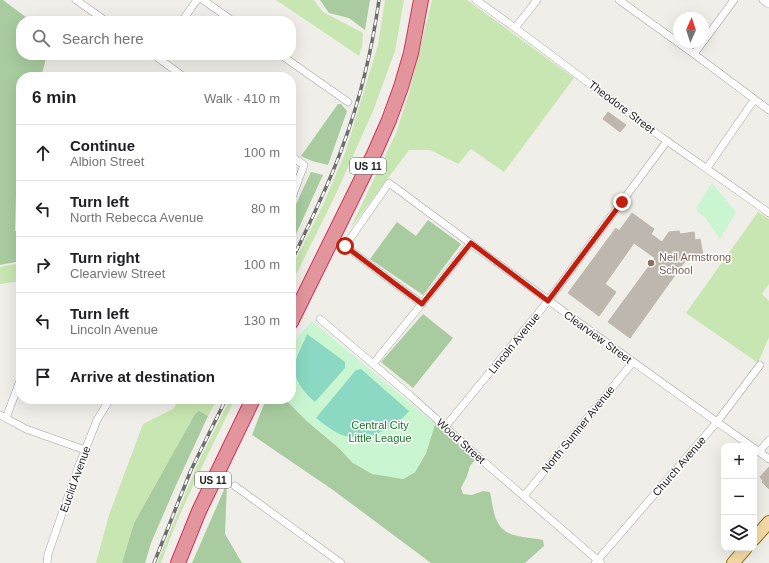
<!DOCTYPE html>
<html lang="en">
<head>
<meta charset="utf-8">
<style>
	:root { --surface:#fff; --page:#f2f2f2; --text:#202124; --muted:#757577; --line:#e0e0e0 }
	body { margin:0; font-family:Helvetica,sans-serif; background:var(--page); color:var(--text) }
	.controls { position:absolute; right:12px; bottom:12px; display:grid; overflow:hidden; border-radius:8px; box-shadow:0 4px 16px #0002 }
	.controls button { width:36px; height:36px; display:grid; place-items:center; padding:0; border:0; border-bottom:1px solid var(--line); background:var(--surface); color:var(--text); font:20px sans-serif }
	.compass { position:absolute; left:673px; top:12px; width:36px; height:36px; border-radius:50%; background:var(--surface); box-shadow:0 4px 16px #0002; rotate:3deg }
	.stop { position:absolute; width:12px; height:12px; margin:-9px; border:3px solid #c31f0e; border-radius:50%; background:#fff }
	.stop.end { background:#c31f0e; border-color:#fff; box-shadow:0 1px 4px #0008 }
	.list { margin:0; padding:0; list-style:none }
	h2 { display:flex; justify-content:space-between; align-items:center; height:52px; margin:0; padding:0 16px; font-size:17px }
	h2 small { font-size:13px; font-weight:400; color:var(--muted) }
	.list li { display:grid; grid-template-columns:26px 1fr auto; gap:12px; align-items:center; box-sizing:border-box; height:56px; padding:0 16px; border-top:1px solid var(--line) }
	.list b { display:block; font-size:15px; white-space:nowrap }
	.list p { margin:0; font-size:13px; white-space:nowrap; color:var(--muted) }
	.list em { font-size:13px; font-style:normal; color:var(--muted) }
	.icon { flex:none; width:22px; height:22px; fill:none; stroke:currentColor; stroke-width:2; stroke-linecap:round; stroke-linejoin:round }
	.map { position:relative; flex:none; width:769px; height:563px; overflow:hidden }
	.search { position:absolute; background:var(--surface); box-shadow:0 4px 16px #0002; left:16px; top:16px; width:280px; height:44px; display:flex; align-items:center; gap:10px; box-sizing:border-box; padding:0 14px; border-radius:16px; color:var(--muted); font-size:15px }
	.panel { position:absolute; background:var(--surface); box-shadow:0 4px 16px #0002; left:16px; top:72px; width:280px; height:332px; border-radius:16px }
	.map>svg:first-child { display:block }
	.grass { fill:#c7e6b1 }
	.forest { fill:#a8cc9f }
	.park { fill:#c9f6d0 }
	.pitch { fill:#8bd9c2 }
	.building { fill:#bdb7b0; stroke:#c1b7ab }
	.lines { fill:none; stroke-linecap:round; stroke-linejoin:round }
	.minor-casing { stroke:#a4a4a4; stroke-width:8 }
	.primary-casing { stroke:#92720a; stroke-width:14 }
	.motorway-casing { stroke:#d0335a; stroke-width:16 }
	.minor { stroke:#fff; stroke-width:7 }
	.primary { stroke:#f6dba7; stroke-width:12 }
	.motorway { stroke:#e2959c; stroke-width:14 }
	.rail-casing { stroke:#6e6e6e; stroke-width:3.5 }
	.rail { stroke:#fff; stroke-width:2; stroke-dasharray:6; stroke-linecap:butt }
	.route { stroke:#c31f0e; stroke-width:5 }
	.education-dot { fill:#8d6e63; stroke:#fff; stroke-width:1.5 }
	.labels { text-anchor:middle; stroke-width:3; stroke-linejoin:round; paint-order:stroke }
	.shield { fill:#fff; stroke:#636363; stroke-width:1 }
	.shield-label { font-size:10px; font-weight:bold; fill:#202020 }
	.street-label { font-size:11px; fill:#202020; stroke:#fff }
	.education-label { font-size:11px; fill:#785e54; stroke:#fff; text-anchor:start }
	.park-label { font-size:11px; fill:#147925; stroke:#fff }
</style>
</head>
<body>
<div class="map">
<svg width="769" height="563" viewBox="0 0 769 563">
	<rect width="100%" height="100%" fill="#f0eee8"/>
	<path class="grass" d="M276,0H314L323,12L363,33L362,47L359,56Z
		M385,0H404L395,51L373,111L335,196L291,285V269L323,205L345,153L378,45Z
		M432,0H467L574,78L504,172L471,149L458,164L430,150H409L350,229L396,133L409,93Z
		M758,212L769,219V284L762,294L769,301V337L758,363L686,313Z
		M21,263V281L0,284V267Z
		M172,399H217L208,416L199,411L195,414L134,523L122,563H96L109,515L143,424L173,409L176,405Z
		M230,399H235C209,453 181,506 161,563H157L198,463Z"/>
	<path class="forest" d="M0,0H3L31,21H21V55H47L41,77H21V147L17,159L15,231L21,234V261L0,265Z
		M320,0H370L365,30L349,18L329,13Z
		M338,104H341L347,111L328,165L312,161L301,156Z
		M311,172L323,175L291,245V215Z
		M428,220L461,244L423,295L370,259L397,222L416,236Z
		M423,314L453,338L413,388L381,362Z
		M266,399H287V401L308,422L339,448L353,463L403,479L415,472L426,453L435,424L475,460L470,466L467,476L461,488L463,494L472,495L483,491L490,492C494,512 494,532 518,536C526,538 534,538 543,540L544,546L525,563H431L333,490L252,435Z
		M199,411L208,416L177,483L151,543L145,563H122L134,523L195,414Z
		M227,483L225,534L242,563H192Z"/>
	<path class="park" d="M712,183L736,212L720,239L704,216L698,213L696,208Z
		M312,321L435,424L426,453L415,472L403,479L372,474L353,463L339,448L308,422L287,401V399H291V345Z"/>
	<path class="pitch" d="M307,334L345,362V368L315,402C305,393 292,379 295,364C297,354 304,343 307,334Z
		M361,369L409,411C394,429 367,443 342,435C332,431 324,424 316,418L356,370Z"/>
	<path class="building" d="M608,112L626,125L620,132L603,119Z
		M632,213L654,229L651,234L662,242L669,232L679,231L680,234L694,232L695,240L700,239L703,255L688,257L630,338L608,322L655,258L634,243L605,284L616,292L599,316L568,293L616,228L619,231Z
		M769,467V489L762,482L763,481L760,477Z"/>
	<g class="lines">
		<g class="minor-casing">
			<path id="minor" d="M76,0L106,21
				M203,0L233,21
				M476,0C541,45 602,95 667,141C701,165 735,188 769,213
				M619,0L694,54L769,110
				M763,0L769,4
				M182,21L197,0
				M515,28L537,0
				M694,54L734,0
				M154,55L184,77
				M281,55L348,102
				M291,156L304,165L291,200
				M707,168L754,100
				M422,304L345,246L389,183C509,272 629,360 751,446
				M320,319L412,397L484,462L601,563
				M373,364L471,243
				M0,415L26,429L85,450
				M6,418L21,378
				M445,427L548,301L667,141
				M754,448L769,459
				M759,452L769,440
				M235,486L341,563
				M524,496L633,362
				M47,563L48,554L78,468L97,420L110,399
				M595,563L717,422L760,365"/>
		</g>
		<g class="primary-casing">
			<path id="primary" d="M754,539L769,522
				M733,563L746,548"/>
		</g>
		<g class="motorway-casing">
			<path id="motorway" d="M291,322L374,154L389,120L401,87L411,53L421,0
				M178,563L199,511L253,399"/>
		</g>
		<use href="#minor" class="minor"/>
		<use href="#primary" class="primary"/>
		<use href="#motorway" class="motorway"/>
		<g class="rail-casing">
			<path id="rail" d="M291,262C309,224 328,187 342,148C360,100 372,50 379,0
				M154,563L191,470L226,399"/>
		</g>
		<use href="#rail" class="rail"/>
	</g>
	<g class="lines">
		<path class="route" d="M345,246L422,304L471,243L548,301L622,202"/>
	</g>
	<circle class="education-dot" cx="651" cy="263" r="4"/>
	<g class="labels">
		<g class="shield">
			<rect x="350" y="158" width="36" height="16" rx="3"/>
			<rect x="195" y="472" width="36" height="16" rx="3"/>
		</g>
		<g class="shield-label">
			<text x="368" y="170">US 11</text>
			<text x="213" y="484">US 11</text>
		</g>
		<g class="street-label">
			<text transform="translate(622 107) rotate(37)" y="4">Theodore Street</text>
			<text transform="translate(598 337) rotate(36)" y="4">Clearview Street</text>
			<text transform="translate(514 343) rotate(-51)" y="4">Lincoln Avenue</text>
			<text transform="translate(578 429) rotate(-51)" y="4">North Sumner Avenue</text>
			<text transform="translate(461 441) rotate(42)" y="4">Wood Street</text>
			<text transform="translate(679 466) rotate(-49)" y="4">Church Avenue</text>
			<text transform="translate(75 479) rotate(-70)" y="4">Euclid Avenue</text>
		</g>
		<g class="education-label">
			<text x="659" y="261">Neil Armstrong<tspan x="659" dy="13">School</tspan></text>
		</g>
		<g class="park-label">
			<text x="380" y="429">Central City<tspan x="380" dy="13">Little League</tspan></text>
		</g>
	</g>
</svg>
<div class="controls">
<button>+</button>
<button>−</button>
<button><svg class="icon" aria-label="layers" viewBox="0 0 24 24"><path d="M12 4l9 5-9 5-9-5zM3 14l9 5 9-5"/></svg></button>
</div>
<svg class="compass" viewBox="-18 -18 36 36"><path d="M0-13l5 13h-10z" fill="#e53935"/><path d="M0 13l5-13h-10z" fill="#757577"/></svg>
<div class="stop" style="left:345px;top:246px"></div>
<div class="stop end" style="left:622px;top:202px"></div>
<div class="search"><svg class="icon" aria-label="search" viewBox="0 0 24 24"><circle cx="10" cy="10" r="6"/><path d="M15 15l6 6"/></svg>Search here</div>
<section class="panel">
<h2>6 min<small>Walk · 410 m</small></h2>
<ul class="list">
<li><svg class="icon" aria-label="ahead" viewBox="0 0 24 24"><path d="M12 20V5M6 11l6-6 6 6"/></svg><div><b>Continue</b><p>Albion Street</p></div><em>100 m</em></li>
<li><svg class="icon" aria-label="left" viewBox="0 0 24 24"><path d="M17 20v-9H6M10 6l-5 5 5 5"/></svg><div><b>Turn left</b><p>North Rebecca Avenue</p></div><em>80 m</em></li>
<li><svg class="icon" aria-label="right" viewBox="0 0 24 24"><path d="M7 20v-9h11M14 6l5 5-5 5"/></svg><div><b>Turn right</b><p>Clearview Street</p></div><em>100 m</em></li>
<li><svg class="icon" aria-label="left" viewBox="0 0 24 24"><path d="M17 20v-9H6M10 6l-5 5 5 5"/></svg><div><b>Turn left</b><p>Lincoln Avenue</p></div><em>130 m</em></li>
<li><svg class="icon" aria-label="arrive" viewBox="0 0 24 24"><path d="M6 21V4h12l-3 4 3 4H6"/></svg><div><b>Arrive at destination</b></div></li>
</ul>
</section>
</div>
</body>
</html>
